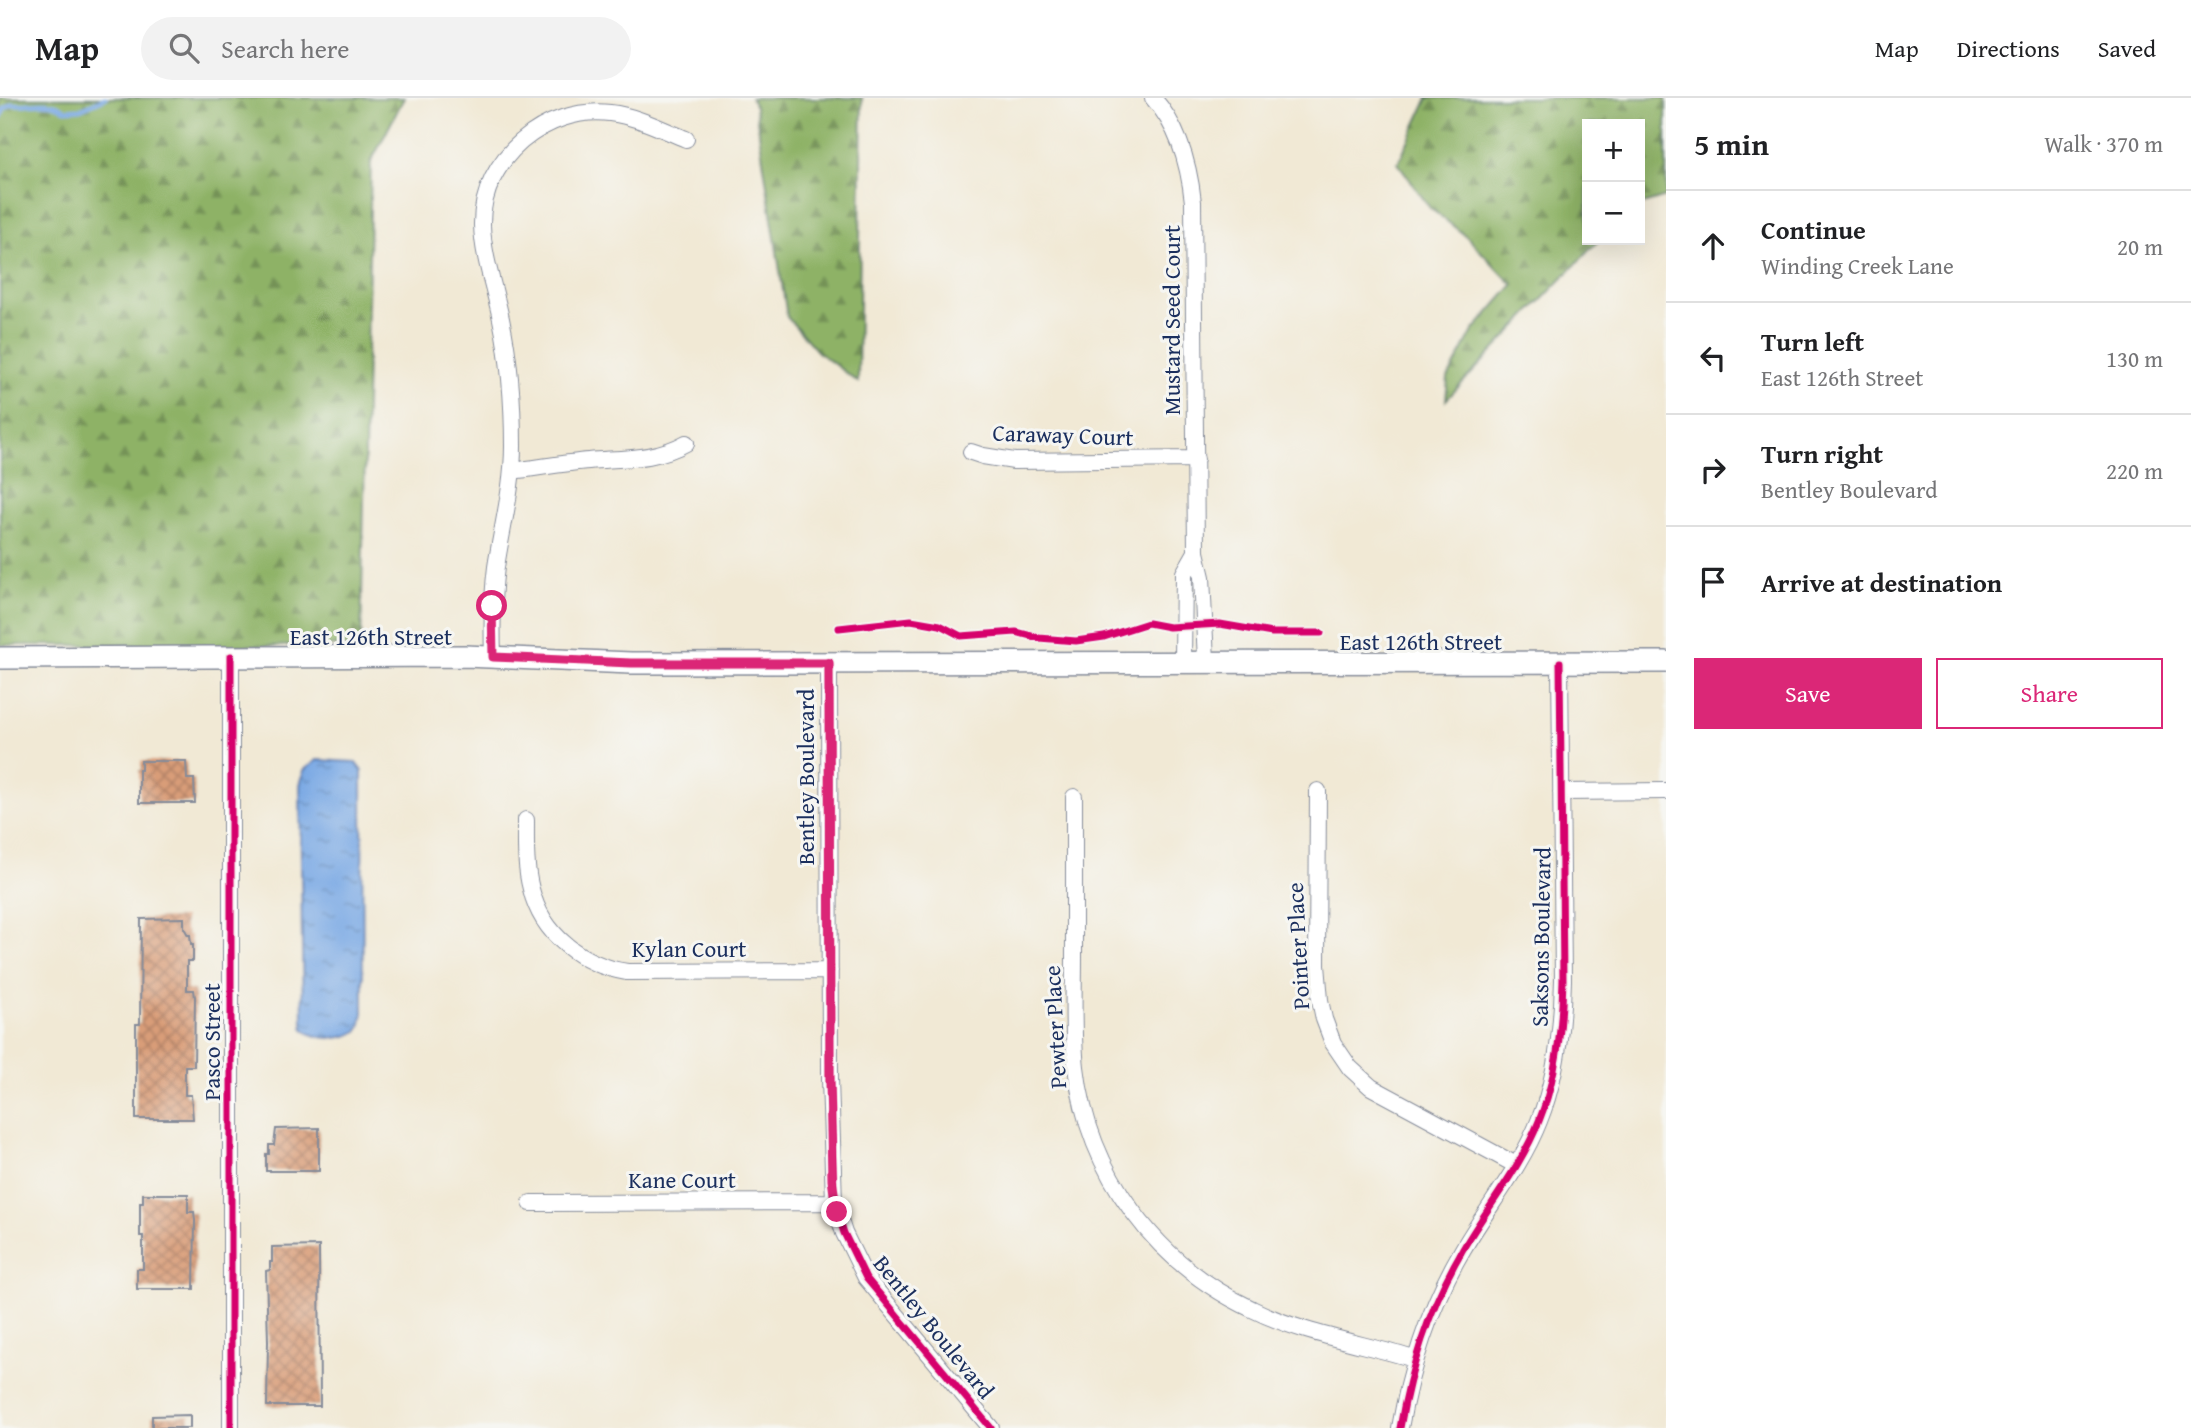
<!DOCTYPE html>
<html lang="en">
<head>
<meta charset="utf-8">
<style>
	:root { --surface:#fff; --page:#f2f2f2; --text:#202124; --muted:#757577; --line:#e0e0e0; --accent:#db2777 }
	body { margin:0; font-family:"Gentium Book Plus",serif; background:var(--page); color:var(--text) }
	.controls { position:absolute; right:21px; top:21px; display:grid; overflow:hidden; border-radius:0px; box-shadow:0 7px 28px #0002 }
	.controls button { width:63px; height:63px; display:grid; place-items:center; padding:0; border:0; border-bottom:2px solid var(--line); background:var(--surface); color:var(--text); font:35px sans-serif }
	.stop { position:absolute; width:21px; height:21px; margin:-16px; border:5px solid #db2777; border-radius:50%; background:#fff }
	.stop.end { background:#db2777; border-color:#fff; box-shadow:0 2px 7px #0008 }
	.list { margin:0; padding:0; list-style:none }
	h2 { display:flex; justify-content:space-between; align-items:center; height:91px; margin:0; padding:0 28px; font-size:30px }
	h2 small { font-size:23px; font-weight:400; color:var(--muted) }
	.list li { display:grid; grid-template-columns:46px 1fr auto; gap:21px; align-items:center; box-sizing:border-box; height:112px; padding:0 28px; border-top:2px solid var(--line) }
	.list b { display:block; font-size:26px; white-space:nowrap }
	.list p { margin:0; font-size:23px; white-space:nowrap; color:var(--muted) }
	.list em { font-size:23px; font-style:normal; color:var(--muted) }
	.actions { display:flex; gap:14px; padding:21px 28px }
	.actions a { flex:1; padding:16px 0; border:2px solid var(--accent); border-radius:0px; text-align:center; font-size:24px; color:var(--accent) }
	.actions .main { background:var(--accent); color:#fff }
	.icon { flex:none; width:38px; height:38px; fill:none; stroke:currentColor; stroke-width:2; stroke-linecap:round; stroke-linejoin:round }
	.map { position:relative; flex:none; width:1666px; height:1330px; overflow:hidden }
	header { display:flex; align-items:center; gap:42px; box-sizing:border-box; height:98px; padding:0 35px; background:var(--surface); border-bottom:2px solid var(--line) }
	header strong { font-size:33px }
	nav { display:flex; gap:38px; margin-inline-start:auto; font-size:24px }
	.search { width:490px; height:63px; background:var(--page); display:flex; align-items:center; gap:18px; box-sizing:border-box; padding:0 24px; border-radius:38px; color:var(--muted); font-size:26px }
	main { display:flex }
	aside { flex:1; background:var(--surface) }
	.map>svg:first-child { display:block }
	.forest { fill:url(#forest-firs); stroke:#547062; stroke-width:2 }
	.water { fill:url(#water-ripples); stroke:#4a6ca1; stroke-width:2 }
	.lines { fill:none; stroke-linecap:round; stroke-linejoin:round }
	.stream { stroke:#7aa9e4; stroke-width:5 }
	.building { fill:url(#building-cross-hatch) }
	.minor-casing { stroke:#868c9a; stroke-width:18 }
	.major-casing { stroke:#868c9a; stroke-width:24 }
	.minor { stroke:#fff; stroke-width:16 }
	.major { stroke:#fff; stroke-width:21 }
	.cycleway-casing { stroke:#f6f6f2; stroke-width:11 }
	.cycleway { stroke:#d6006c; stroke-width:7 }
	.route { stroke:#db2777; stroke-width:9 }
	.labels { text-anchor:middle; stroke-width:6; stroke-linejoin:round; paint-order:stroke }
	.street-label { font-size:23px; fill:#1b2f5e; stroke:#f6f6f2 }
</style>
</head>
<body>
<header>
<strong>Map</strong>
<div class="search"><svg class="icon" aria-label="search" viewBox="0 0 24 24"><circle cx="10" cy="10" r="6"/><path d="M15 15l6 6"/></svg>Search here</div>
<nav><a>Map</a><a>Directions</a><a>Saved</a></nav>
</header>
<main>
<div class="map">
<svg width="1666" height="1330" viewBox="0 0 1666 1330">
	<defs>
		<pattern id="forest-firs" width="22" height="20" patternUnits="userSpaceOnUse" patternTransform="scale(1.75)"><rect width="22" height="20" fill="#8eb266"/><path d="M5 1l3.5 6h-7zM16 11l3.5 6h-7z" fill="#739157"/></pattern>
		<pattern id="water-ripples" width="26" height="14" patternUnits="userSpaceOnUse" patternTransform="scale(1.75)"><rect width="26" height="14" fill="#7aa9e4"/><path d="M2 4q2-2 4 0t4 0M15 11q2-2 4 0t4 0" fill="none" stroke="#638abc"/></pattern>
		<pattern id="building-cross-hatch" width="8" height="8" patternUnits="userSpaceOnUse" patternTransform="scale(1.75)"><rect width="8" height="8" fill="#d99d78"/><path d="M0 0l8 8M0 8l8-8" fill="none" stroke="#af8066"/></pattern>
	</defs>
	<rect width="100%" height="100%" fill="#f6f6f2"/>
	<filter id="ink" filterUnits="userSpaceOnUse"><feTurbulence type="fractalNoise" baseFrequency=".0143" numOctaves="2"/><feDisplacementMap in="SourceGraphic" scale="14" xChannelSelector="R" yChannelSelector="G"/><feConvolveMatrix kernelMatrix="1 2 1 2 8 2 1 2 1" color-interpolation-filters="sRGB"/></filter>
	<filter id="wash" filterUnits="userSpaceOnUse"><feTurbulence type="fractalNoise" baseFrequency=".00686" numOctaves="4" result="noise"/><feDisplacementMap in="SourceGraphic" scale="28" xChannelSelector="R" yChannelSelector="G"/><feGaussianBlur stdDeviation="1.57" result="paint"/><feColorMatrix in="noise" values="0 0 0 0 0 0 0 0 0 0 0 0 0 0 0 0 0 1.4 0 .05"/><feComposite in="paint" operator="in"/></filter>
	<g filter="url(#wash)">
		<rect width="100%" height="100%" fill="#f1e9d5"/>
		<path class="forest" d="M0,0H404L371,64L361,548L0,547Z
			M751,0H862L858,284L818,254L787,219L755,9Z
			M1428,0H1666V99L1640,107V26H1587V142H1599L1446,302L1448,280L1473,233L1513,187L1466,138L1430,110L1398,65Z"/>
		<path class="water" d="M317,662L355,664L362,673L363,916L360,930C350,943 311,944 303,929L300,687L304,672Z"/>
		<g class="lines">
			<path class="stream" d="M0,21L4,11L12,6C33,8 48,0 65,12L80,11L105,0"/>
		</g>
		<g id="blocks">
			<path class="building" d="M141,663H186L187,681H194L195,705H139V672H141Z
				M184,820V830L188,837H190L191,846H193V863H187V892H194L195,899L194,968H185V997H191L193,1021H136V926H140L141,821Z
				M319,1030V1073H266V1056H269V1047H274L276,1031Z
				M143,1096H188V1114H194L195,1122L194,1191H137V1171H143V1138H140V1105H143Z
				M319,1148L320,1308H267L268,1243L266,1173L270,1172V1164H272V1149Z
				M190,1317V1330H152V1318Z"/>
		</g>
	</g>
	<g filter="url(#ink)">
		<use href="#blocks" fill-opacity="0" stroke="#868c9a" stroke-width="2"/>
		<g class="lines">
			<g class="minor-casing">
				<path id="minor" d="M1153,0C1179,29 1189,66 1193,104L1196,454
					M971,354L983,358L1014,363L1196,361
					M512,373C538,370 563,365 589,363C623,360 656,362 686,345
					M231,558V1330
					M493,559C492,529 492,499 496,469C502,429 513,389 513,348C513,306 510,263 501,221C495,191 483,159 482,127C481,61 546,7 610,15C636,18 661,31 686,41
					M1183,563L1184,475L1196,454L1202,479L1206,563
					M829,564L830,981L834,1104L844,1135L866,1180L991,1330
					M1318,693L1317,867L1320,902L1324,921L1333,945L1350,970L1371,989L1516,1067
					M1561,694L1666,693
					M1074,699C1074,752 1074,805 1074,858C1074,895 1072,933 1076,969C1088,1076 1156,1166 1252,1211C1302,1236 1361,1245 1414,1261
					M526,722C526,745 525,769 531,791C542,837 582,867 627,874L830,873
					M531,1105L834,1104
					M1400,1330C1411,1266 1430,1207 1463,1151C1488,1108 1521,1069 1539,1023C1557,979 1562,929 1563,882L1560,564"/>
			</g>
			<g class="major-casing">
				<path id="major" d="M0,560L465,558L631,565L1666,564"/>
			</g>
			<use href="#minor" class="minor"/>
			<use href="#major" class="major"/>
			<g class="cycleway-casing">
				<path id="cycleway" d="M839,530L911,522L940,527L961,538L1016,534L1039,540L1076,543L1104,539L1148,525L1169,529L1220,526L1272,535H1321
					M231,558V1330
					M829,564L830,981L834,1104L844,1135L866,1180L991,1330
					M1400,1330C1411,1266 1430,1207 1463,1151C1488,1108 1521,1069 1539,1023C1557,979 1562,929 1563,882L1560,564"/>
			</g>
			<use href="#cycleway" class="cycleway"/>
		</g>
	</g>
	<g class="lines" filter="url(#ink)">
		<path class="route" d="M492,508L493,559L631,565H829L830,981L832,1082L837,1114"/>
	</g>
	<g class="labels">
		<g class="street-label">
			<text transform="translate(1172 222) rotate(-90)" y="8">Mustard Seed Court</text>
			<text transform="translate(1063 337) rotate(2)" y="8">Caraway Court</text>
			<text x="371" y="547">East 126th Street</text>
			<text x="1421" y="552">East 126th Street</text>
			<text transform="translate(806 679) rotate(-90)" y="8">Bentley Boulevard</text>
			<text transform="translate(1541 839) rotate(-89)" y="8">Saksons Boulevard</text>
			<text transform="translate(1298 848) rotate(-93)" y="8">Pointer Place</text>
			<text x="689" y="859">Kylan Court</text>
			<text transform="translate(1055 929) rotate(-93)" y="8">Pewter Place</text>
			<text transform="translate(212 944) rotate(-90)" y="8">Pasco Street</text>
			<text x="682" y="1090">Kane Court</text>
			<text transform="translate(934 1229) rotate(51)" y="8">Bentley Boulevard</text>
		</g>
	</g>
</svg>
<div class="controls">
<button>+</button>
<button>−</button>
</div>
<div class="stop" style="left:492px;top:508px"></div>
<div class="stop end" style="left:837px;top:1114px"></div>
</div>
<aside>
<h2>5 min<small>Walk · 370 m</small></h2>
<ul class="list">
<li><svg class="icon" aria-label="ahead" viewBox="0 0 24 24"><path d="M12 20V5M6 11l6-6 6 6"/></svg><div><b>Continue</b><p>Winding Creek Lane</p></div><em>20 m</em></li>
<li><svg class="icon" aria-label="left" viewBox="0 0 24 24"><path d="M17 20v-9H6M10 6l-5 5 5 5"/></svg><div><b>Turn left</b><p>East 126th Street</p></div><em>130 m</em></li>
<li><svg class="icon" aria-label="right" viewBox="0 0 24 24"><path d="M7 20v-9h11M14 6l5 5-5 5"/></svg><div><b>Turn right</b><p>Bentley Boulevard</p></div><em>220 m</em></li>
<li><svg class="icon" aria-label="arrive" viewBox="0 0 24 24"><path d="M6 21V4h12l-3 4 3 4H6"/></svg><div><b>Arrive at destination</b></div></li>
</ul>
<div class="actions"><a class="main">Save</a><a>Share</a></div>
</aside>
</main>
</body>
</html>
